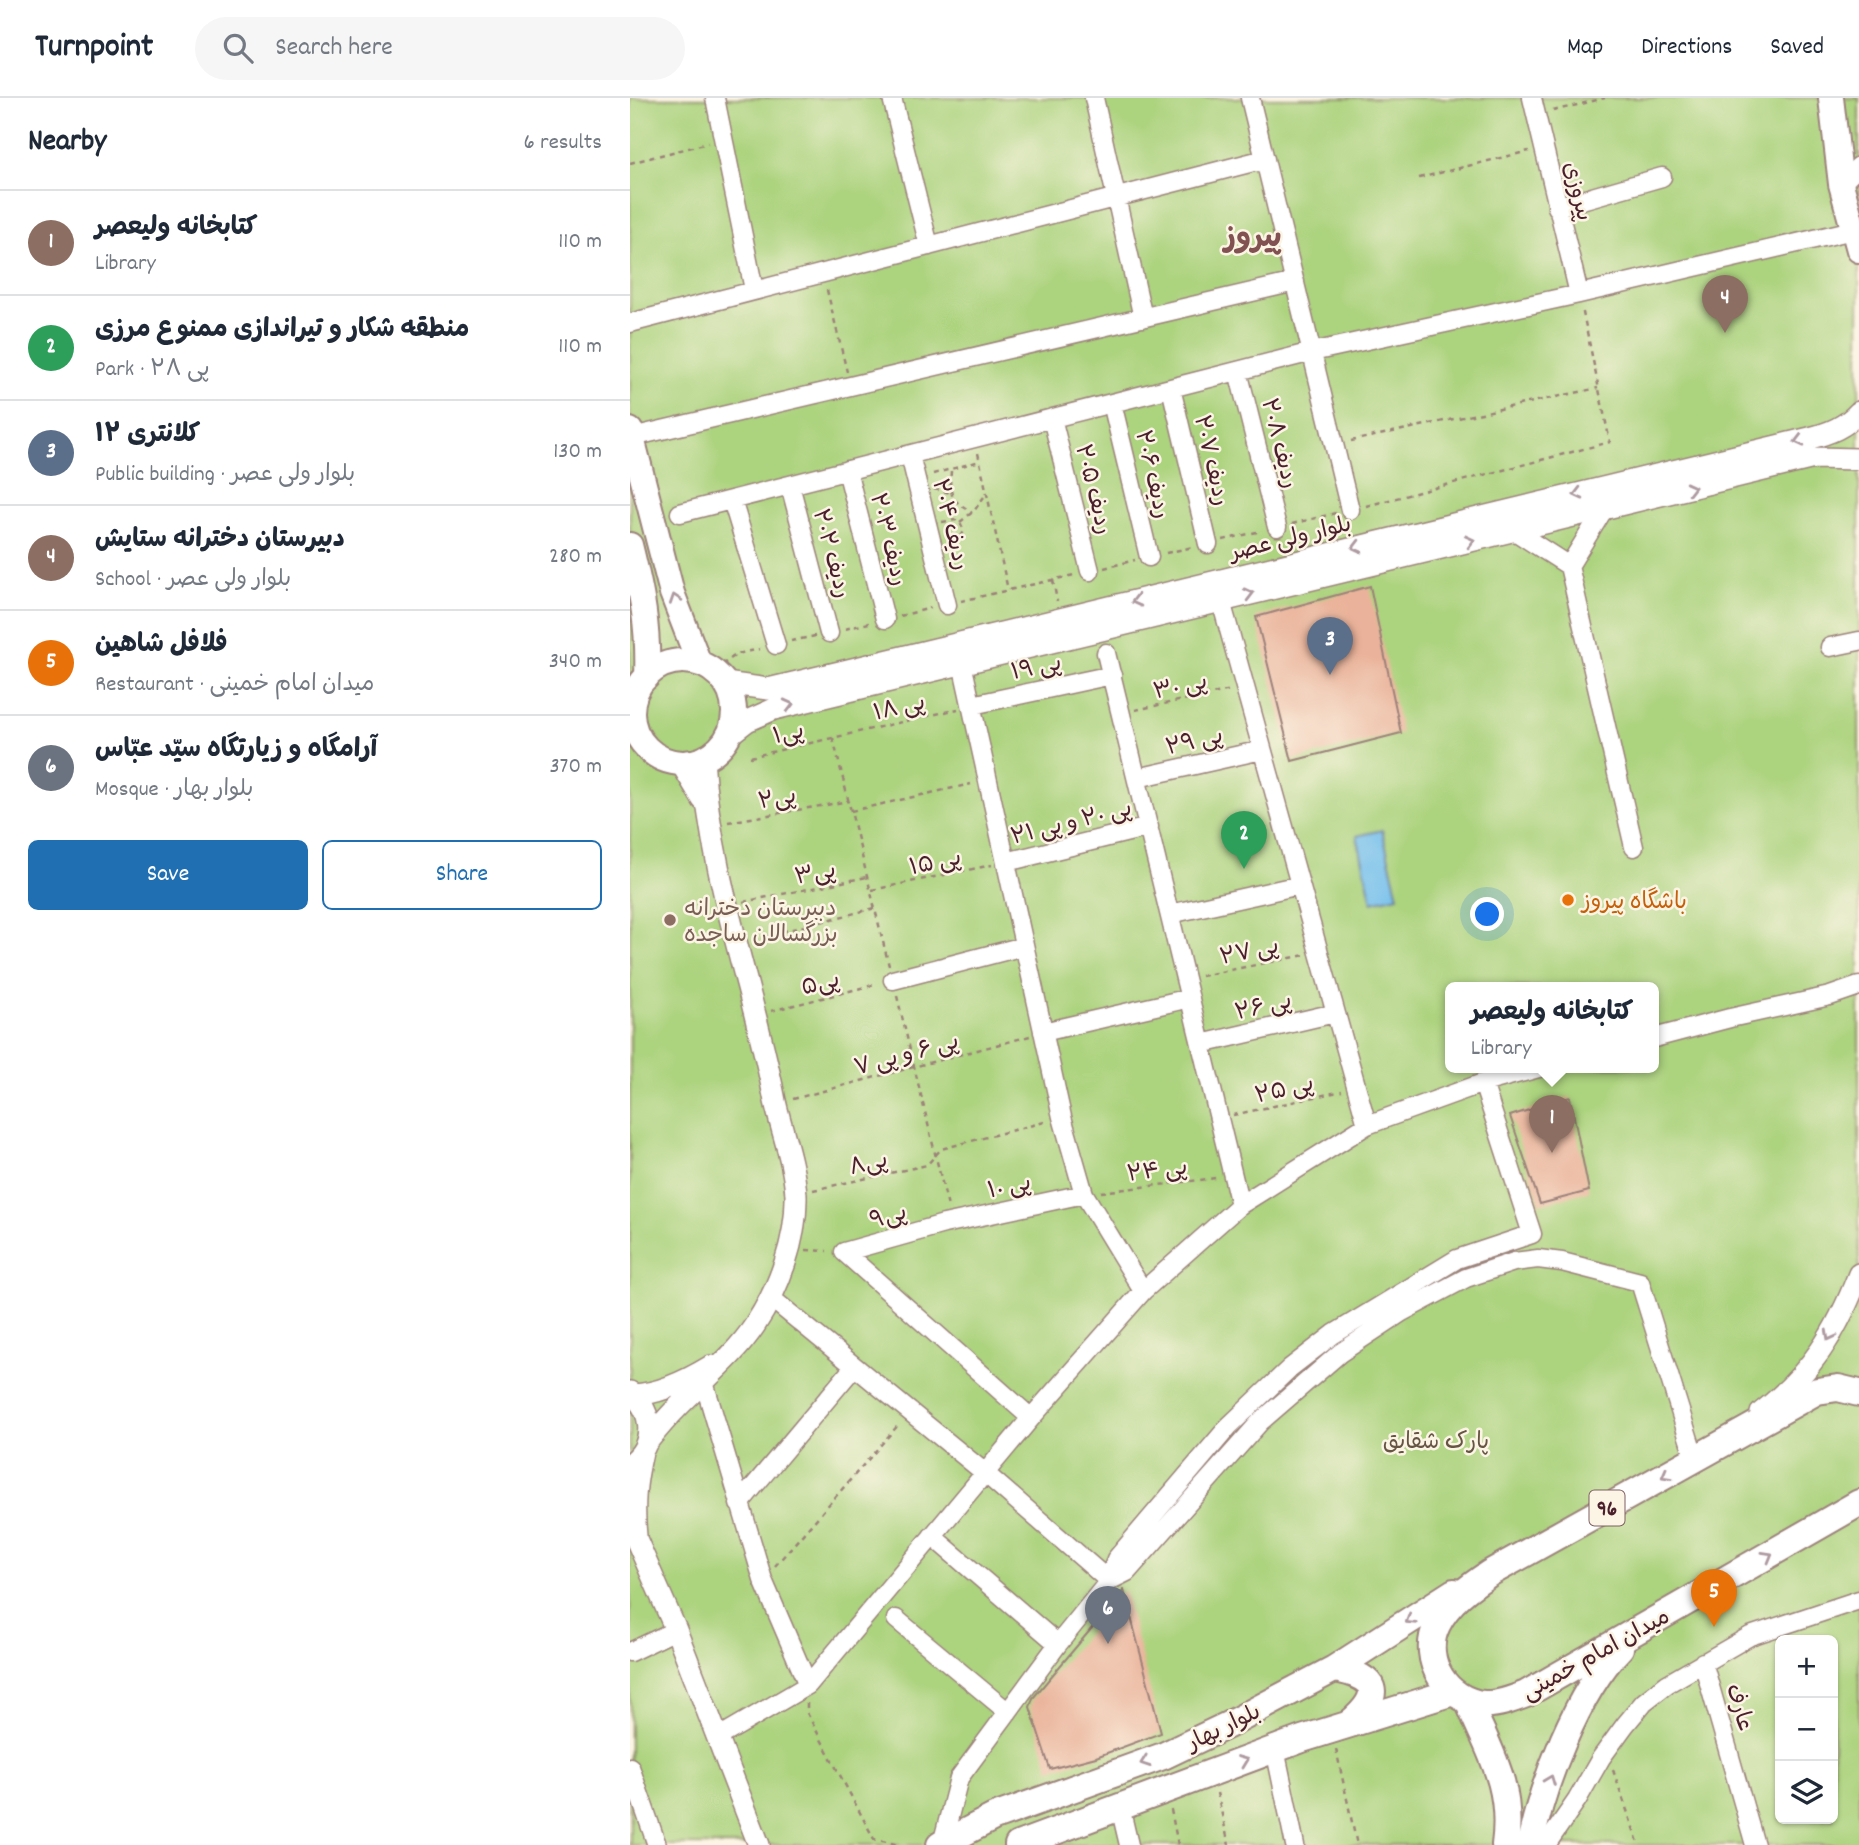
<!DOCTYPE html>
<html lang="en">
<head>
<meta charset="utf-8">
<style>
	:root { --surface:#fff; --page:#f6f6f7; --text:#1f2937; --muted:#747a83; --line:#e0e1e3; --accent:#1f6fb2 }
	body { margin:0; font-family:Dekko,"Playpen Sans Arabic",sans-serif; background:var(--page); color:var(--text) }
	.controls { position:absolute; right:21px; bottom:21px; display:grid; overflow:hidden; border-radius:10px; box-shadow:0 2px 5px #0004 }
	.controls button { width:63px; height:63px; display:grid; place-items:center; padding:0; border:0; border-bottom:2px solid var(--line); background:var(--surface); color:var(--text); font:35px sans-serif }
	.you { position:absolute; left:858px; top:817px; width:24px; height:24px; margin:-18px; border:5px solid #fff; border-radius:50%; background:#1a73e8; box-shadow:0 0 0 10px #1a73e833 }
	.badge { display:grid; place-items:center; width:46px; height:46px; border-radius:50%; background:var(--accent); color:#fff; font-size:23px; font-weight:700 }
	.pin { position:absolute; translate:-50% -58px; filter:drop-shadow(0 2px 4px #0008) }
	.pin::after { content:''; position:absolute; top:37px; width:24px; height:21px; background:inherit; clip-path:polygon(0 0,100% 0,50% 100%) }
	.popup { position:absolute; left:815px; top:884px; width:214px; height:91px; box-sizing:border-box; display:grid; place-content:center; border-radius:10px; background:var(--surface); filter:drop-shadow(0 2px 5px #0005); font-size:23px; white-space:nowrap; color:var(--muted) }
	.popup b { font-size:26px; color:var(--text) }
	.popup::after { content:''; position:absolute; left:50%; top:100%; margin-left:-14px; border:14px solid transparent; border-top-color:var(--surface) }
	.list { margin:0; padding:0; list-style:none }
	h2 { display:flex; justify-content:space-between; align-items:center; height:91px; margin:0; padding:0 28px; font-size:30px }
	h2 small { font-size:23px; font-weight:400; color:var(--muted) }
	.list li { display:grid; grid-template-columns:46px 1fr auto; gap:21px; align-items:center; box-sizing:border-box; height:105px; padding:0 28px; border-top:2px solid var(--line) }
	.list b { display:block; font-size:26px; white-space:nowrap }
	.list p { margin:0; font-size:23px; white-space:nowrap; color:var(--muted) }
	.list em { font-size:23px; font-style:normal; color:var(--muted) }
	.actions { display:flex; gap:14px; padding:21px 28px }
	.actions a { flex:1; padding:16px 0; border:2px solid var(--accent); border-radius:10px; text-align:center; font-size:24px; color:var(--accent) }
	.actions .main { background:var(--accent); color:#fff }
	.icon { flex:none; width:38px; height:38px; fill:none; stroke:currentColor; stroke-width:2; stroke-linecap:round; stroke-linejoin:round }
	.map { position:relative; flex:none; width:1229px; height:1747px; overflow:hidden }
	header { display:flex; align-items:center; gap:42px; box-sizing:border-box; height:98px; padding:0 35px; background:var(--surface); border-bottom:2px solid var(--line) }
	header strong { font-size:33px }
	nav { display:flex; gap:38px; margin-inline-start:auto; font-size:24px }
	.search { width:490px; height:63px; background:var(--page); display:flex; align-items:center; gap:18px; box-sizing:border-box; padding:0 24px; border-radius:38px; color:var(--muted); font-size:26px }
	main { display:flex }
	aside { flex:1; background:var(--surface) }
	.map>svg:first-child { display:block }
	.green { fill:#acd37e; stroke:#7b7954; stroke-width:2; fill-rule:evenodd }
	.water { fill:#73bfed; stroke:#5e6f8c; stroke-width:2 }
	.building { fill:#eab29a }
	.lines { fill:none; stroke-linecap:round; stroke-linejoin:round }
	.minor-casing { stroke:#9c827a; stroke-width:21 }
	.tertiary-casing { stroke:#9c827a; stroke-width:24 }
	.secondary-casing { stroke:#9c827a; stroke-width:28 }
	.primary-casing { stroke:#9c827a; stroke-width:30 }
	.path { stroke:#9c827a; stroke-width:2.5; stroke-dasharray:5 5; stroke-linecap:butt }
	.minor { stroke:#fff; stroke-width:18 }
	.tertiary { stroke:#fff; stroke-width:21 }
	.secondary { stroke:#fff; stroke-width:24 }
	.primary { stroke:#fff; stroke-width:26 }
	.oneway { stroke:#ae9aa0 }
	.food-dot { fill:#e8710a; stroke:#fcf5e5; stroke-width:2.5 }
	.education-dot { fill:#8d6e63; stroke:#fcf5e5; stroke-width:2.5 }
	.labels { text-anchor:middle; stroke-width:5; stroke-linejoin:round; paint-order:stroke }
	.shield { fill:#fcf5e5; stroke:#7f5f63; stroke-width:2 }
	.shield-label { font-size:21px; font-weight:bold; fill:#4a1f2b }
	.street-label { font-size:23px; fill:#4a1f2b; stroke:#fcf5e5 }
	.food-label { font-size:23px; fill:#c56008; stroke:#fcf5e5; text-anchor:start }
	.education-label { font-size:23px; fill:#785e54; stroke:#fcf5e5; text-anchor:start }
	.park-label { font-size:23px; fill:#675544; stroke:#fcf5e5 }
	.district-label { font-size:30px; font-weight:bold; fill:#825252; stroke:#fcf5e5 }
</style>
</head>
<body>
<header>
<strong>Turnpoint</strong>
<div class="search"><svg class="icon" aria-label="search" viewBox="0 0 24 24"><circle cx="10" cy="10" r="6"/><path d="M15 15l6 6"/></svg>Search here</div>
<nav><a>Map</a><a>Directions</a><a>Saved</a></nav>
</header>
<main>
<aside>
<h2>Nearby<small>6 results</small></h2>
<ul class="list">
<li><span class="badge" style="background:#8d6e63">1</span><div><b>کتابخانه ولیعصر</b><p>Library</p></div><em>110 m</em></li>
<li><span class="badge" style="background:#2e9e5b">2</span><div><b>منطقه شکار و تیراندازی ممنوع مرزی</b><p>Park · پی ۲۸</p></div><em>110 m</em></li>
<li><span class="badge" style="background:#5c6f8a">3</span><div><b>کلانتری ۱۲</b><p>Public building · بلوار ولی عصر</p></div><em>130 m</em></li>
<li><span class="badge" style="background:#8d6e63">4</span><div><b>دبیرستان دخترانه ستایش</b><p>School · بلوار ولی عصر</p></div><em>280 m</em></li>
<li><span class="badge" style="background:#e8710a">5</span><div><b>فلافل شاهین</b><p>Restaurant · میدان امام خمینی</p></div><em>340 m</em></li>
<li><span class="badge" style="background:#6b7280">6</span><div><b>آرامگاه و زیارتگاه سیّد عبّاس</b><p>Mosque · بلوار بهار</p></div><em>370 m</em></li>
</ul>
<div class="actions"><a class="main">Save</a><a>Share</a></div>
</aside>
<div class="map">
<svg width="1229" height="1747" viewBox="0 0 1229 1747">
	<rect width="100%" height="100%" fill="#fcf5e5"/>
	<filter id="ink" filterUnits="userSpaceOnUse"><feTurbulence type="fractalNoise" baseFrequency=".0143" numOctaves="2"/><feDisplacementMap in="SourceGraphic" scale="14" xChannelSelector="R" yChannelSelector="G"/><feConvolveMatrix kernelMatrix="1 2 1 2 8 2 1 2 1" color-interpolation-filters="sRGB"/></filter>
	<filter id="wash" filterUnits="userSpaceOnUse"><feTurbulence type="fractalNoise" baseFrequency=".00686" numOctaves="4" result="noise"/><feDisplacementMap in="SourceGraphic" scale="28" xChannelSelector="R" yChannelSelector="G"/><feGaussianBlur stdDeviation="1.57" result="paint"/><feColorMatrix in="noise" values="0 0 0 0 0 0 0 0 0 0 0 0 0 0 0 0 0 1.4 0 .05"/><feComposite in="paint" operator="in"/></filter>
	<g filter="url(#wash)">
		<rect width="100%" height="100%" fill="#ede6c8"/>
		<path class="green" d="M0,0H1229V1747H0ZM820,889H1024V969H820ZM1150,1542H1203V1721H1150Z"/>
		<path class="water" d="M752,732L768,798L742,804L727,738Z"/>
		<g id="blocks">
			<path class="building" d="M740,488L771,635L662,663L626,519Z
				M940,999L959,1093L910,1106L880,1018Z
				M494,1492L531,1635L466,1659L420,1671L400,1609L403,1600Z"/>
		</g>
	</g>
	<g filter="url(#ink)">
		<use href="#blocks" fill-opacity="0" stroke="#9c827a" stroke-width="2"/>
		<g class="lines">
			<g class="minor-casing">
				<path id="minor" d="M85,0L124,192
					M262,0L299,148
					M464,0L513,220
					M620,0L720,412
					M902,0L949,196
					M1211,86L1229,68
					M927,109L1032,79
					M0,225L635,61
					M608,273L647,429
					M541,290L578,446
					M482,305L519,459
					M422,320L460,473
					M2,339L665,184
					M280,357L317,507
					M217,372L255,521
					M160,387L199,535
					M102,402L146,547
					M974,411L939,468L1004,749
					M50,415L682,254L949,196L1223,132
					M883,432L939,468
					M591,503L737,1027
					M1200,549L1229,543
					M476,555L610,1107
					M332,565L432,1019L454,1096L513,1193
					M342,607L482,577
					M507,680L632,652
					M376,764L519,729
					M540,816L670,787
					M263,882L394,848
					M413,934L560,900
					M1024,940L1100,920L1200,898L1229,888
					M571,946L705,915
					M214,1154L401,1320
					M214,1154L314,1126L454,1096
					M141,1200L355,1375L479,1483L486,1461L599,1328L660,1270L704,1236L827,1161L902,1136L853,985
					M74,1284L133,1482L178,1587
					M109,1406L224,1269
					M302,1438L428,1546
					M266,1521L378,1614
					M0,1554L46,1532
					M1073,1564L1125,1747
					M89,1639L178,1587L401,1320L513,1193L610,1107L737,1027L853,985L912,969
					M645,1651L665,1747
					M0,1669L27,1747
					M490,1709L499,1747
					M312,1746L329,1680L428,1546L479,1483L497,1474L630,1324L710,1255L772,1214L836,1180L884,1164L908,1161L932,1164L1010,1184L1065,1361
					M916,1747L947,1702L971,1660L995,1627L1014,1604L1037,1586L1120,1538L1229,1502"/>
			</g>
			<g class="tertiary-casing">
				<path id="tertiary" d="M95,585L138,591L210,574L1180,340C1200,335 1215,329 1229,314
					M99,637L117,623L144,611L1184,360L1229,361
					M51,665L73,702
					M0,1294C24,1313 26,1347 0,1366
					M3,1297C30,1296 58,1282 81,1268
					M1131,1315C1181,1275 1206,1236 1229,1176
					M17,1344C26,1333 35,1322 45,1312C71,1284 104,1259 125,1227C149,1191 167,1141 166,1097C164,1065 152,1034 145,1003C123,889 80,779 73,661
					M0,1427L46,1532L129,1747
					M6,1438C3,1406 5,1385 12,1354"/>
			</g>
			<g class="secondary-casing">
				<path id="secondary" d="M1201,0L1211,86L1229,152
					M0,332L42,495L69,565
					M0,447C12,495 19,529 17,579
					M2 614a51 51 0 1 1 102 0a51 51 0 1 1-102 0Z"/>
			</g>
			<g class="primary-casing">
				<path id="primary" d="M1229,1295L1208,1290L1187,1293L860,1475C839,1489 818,1504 807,1527C790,1562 817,1603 854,1606C868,1607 883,1601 896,1596L1229,1405
					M704,1571C747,1578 755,1596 720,1625
					M838,1603C860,1655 883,1688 875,1747
					M310,1747L364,1719L533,1658L598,1627L704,1571L824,1494
					M388,1747L672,1641L823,1594
					M900,1747C912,1687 947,1594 990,1550"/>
			</g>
			<path class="path" d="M923,13L975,0
				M0,65L78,45
				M789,80L899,53
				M197,192L217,274
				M721,343L968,290
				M348,355L378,492
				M321,373L320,388L323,401L342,415
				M303,376L350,363
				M304,391L321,395
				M736,408L980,344L952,210
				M312,424L326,422L330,424L334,433L329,443L318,448
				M330,424L344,413L356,396
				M662,426L706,415
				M593,442L631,433
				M536,455L563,449
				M474,470L505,462
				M423,482L427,503
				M331,503L444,477
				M270,518L301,510
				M215,531L239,525
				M161,543L185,538
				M92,567L107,556L130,551
				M505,612L601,592
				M203,640L259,868
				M120,659L328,611
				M221,713L341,686
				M98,724L219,703
				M242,792L362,767
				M113,804L237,779
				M123,841L245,810
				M571,878L675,857
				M267,898L318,1109
				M141,913L247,886
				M163,1001L400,938
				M603,1017L712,993
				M183,1092L297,1067L311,1051L418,1023
				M471,1094L586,1080
				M176,1152L197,1153
				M145,1468L270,1325
				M177,1605V1615L244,1741L269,1747
				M706,1651L727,1747
				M983,1672L1009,1747
				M587,1695L599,1747
				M541,1712L548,1747"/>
			<use href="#minor" class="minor"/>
			<use href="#tertiary" class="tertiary"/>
			<use href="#secondary" class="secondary"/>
			<use href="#primary" class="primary"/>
		</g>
		<defs><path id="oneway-chevron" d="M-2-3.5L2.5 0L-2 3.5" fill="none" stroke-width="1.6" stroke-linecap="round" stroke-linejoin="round" transform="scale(1.75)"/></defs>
		<g class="oneway">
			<use href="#oneway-chevron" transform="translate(1169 343) rotate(166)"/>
			<use href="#oneway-chevron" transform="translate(1061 390) rotate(-14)"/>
			<use href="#oneway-chevron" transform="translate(948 396) rotate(166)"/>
			<use href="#oneway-chevron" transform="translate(840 443) rotate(-14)"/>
			<use href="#oneway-chevron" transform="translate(727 449) rotate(166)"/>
			<use href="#oneway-chevron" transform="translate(619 496) rotate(-14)"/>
			<use href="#oneway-chevron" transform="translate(45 501) rotate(-109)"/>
			<use href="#oneway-chevron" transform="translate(506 503) rotate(166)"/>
			<use href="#oneway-chevron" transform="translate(159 607) rotate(-14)"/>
			<use href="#oneway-chevron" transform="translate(1200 1238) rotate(118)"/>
			<use href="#oneway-chevron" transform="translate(1036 1377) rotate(151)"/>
			<use href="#oneway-chevron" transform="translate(1138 1458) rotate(-30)"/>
			<use href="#oneway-chevron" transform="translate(780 1522) rotate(148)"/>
			<use href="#oneway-chevron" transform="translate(613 1663) rotate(-21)"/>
			<use href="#oneway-chevron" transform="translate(515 1664) rotate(160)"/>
			<use href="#oneway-chevron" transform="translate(920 1682) rotate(-69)"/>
		</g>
	</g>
	<circle class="food-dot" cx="938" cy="802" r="7"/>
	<circle class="education-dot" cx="40" cy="822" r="7"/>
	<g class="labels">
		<rect class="shield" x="959.5" y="1392.5" width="35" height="35" rx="5"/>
		<g class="shield-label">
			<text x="977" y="1417">96</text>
		</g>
		<g class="street-label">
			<text transform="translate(949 93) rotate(76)" y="8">پیروزی</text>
			<text transform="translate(651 345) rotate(76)" y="8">ردیف ۲۰۸</text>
			<text transform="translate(583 362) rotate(77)" y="8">ردیف ۲۰۷</text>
			<text transform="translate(524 376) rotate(77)" y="8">ردیف ۲۰۶</text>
			<text transform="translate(465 391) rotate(76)" y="8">ردیف ۲۰۵</text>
			<text transform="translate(322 426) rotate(76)" y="8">ردیف ۲۰۴</text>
			<text transform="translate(660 439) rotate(-14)" y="8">بلوار ولی عصر</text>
			<text transform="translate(260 441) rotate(76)" y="8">ردیف ۲۰۳</text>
			<text transform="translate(203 455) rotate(75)" y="8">ردیف ۲۰۲</text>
			<text transform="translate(406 568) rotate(-12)" y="8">پی ۱۹</text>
			<text transform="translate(550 587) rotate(-12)" y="8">پی ۳۰</text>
			<text transform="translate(269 608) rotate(-13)" y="8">پی ۱۸</text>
			<text transform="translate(158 634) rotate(-13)" y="8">پی۱</text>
			<text transform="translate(564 642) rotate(-13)" y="8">پی ۲۹</text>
			<text transform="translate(147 699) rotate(-10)" y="8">پی۲</text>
			<text transform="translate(441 723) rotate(-14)" y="8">پی ۲۰ و پی ۲۱</text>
			<text transform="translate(305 763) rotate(-12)" y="8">پی ۱۵</text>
			<text transform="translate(185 774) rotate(-11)" y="8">پی۳</text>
			<text transform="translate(619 852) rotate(-12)" y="8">پی ۲۷</text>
			<text transform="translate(190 884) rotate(-14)" y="8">پی۵</text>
			<text transform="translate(633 907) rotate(-13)" y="8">پی ۲۶</text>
			<text transform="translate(276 955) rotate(-15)" y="8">پی ۶ و پی ۷</text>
			<text transform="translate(654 990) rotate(-13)" y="8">پی ۲۵</text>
			<text transform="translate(238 1064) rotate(-13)" y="8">پی۸</text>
			<text transform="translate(527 1071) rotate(-7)" y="8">پی ۲۴</text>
			<text transform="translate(379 1087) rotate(-12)" y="8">پی ۱۰</text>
			<text transform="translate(258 1117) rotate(-16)" y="8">پی۹</text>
			<text transform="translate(965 1555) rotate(-29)" y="8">میدان امام خمینی</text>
			<text transform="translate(1111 1609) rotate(74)" y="8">عارف</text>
			<text transform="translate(593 1628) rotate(-26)" y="8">بلوار بهار</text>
		</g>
		<g class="food-label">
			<text x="952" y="810">باشگاه پیروز</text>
		</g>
		<g class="education-label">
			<text x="54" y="817">دبیرستان دخترانه<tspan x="54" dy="26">بزرگسالان ساجده</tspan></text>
		</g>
		<g class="park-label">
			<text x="806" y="1350">پارک شقایق</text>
		</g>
		<g class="district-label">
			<text x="623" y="148">پیروز</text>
		</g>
	</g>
</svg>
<div class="controls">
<button>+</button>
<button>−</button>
<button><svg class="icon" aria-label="layers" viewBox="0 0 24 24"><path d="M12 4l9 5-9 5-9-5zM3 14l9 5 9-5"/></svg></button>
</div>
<div class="you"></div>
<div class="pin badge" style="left:922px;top:1055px;background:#8d6e63">1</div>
<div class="popup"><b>کتابخانه ولیعصر</b>Library</div>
<div class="pin badge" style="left:614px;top:771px;background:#2e9e5b">2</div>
<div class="pin badge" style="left:700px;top:577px;background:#5c6f8a">3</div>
<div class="pin badge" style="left:1095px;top:235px;background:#8d6e63">4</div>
<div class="pin badge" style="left:1084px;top:1529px;background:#e8710a">5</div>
<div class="pin badge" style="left:478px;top:1546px;background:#6b7280">6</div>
</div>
</main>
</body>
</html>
